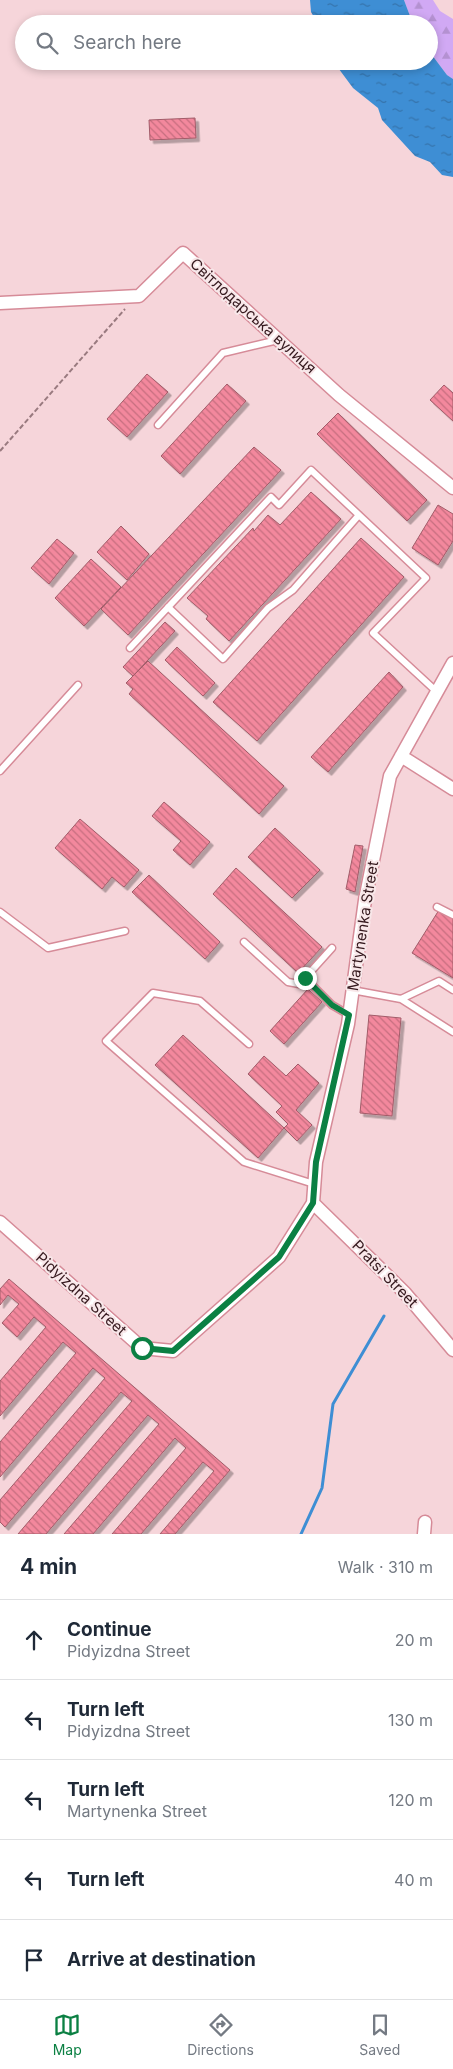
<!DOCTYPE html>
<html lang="en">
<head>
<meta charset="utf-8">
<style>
	:root { --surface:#fff; --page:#f2f2f3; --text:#1f2937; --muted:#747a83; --line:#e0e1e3; --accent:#0b8043 }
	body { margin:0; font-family:Inter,sans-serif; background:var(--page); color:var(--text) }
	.stop { position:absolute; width:15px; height:15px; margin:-11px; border:4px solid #0b8043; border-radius:50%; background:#fff }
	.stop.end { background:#0b8043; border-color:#fff; box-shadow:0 1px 5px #0008 }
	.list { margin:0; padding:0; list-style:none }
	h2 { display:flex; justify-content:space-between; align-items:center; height:65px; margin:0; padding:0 20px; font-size:21px }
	h2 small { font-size:16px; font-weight:400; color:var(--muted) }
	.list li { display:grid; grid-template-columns:32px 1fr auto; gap:15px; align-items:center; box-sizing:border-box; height:80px; padding:0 20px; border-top:1px solid var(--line) }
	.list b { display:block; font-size:19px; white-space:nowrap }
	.list p { margin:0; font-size:16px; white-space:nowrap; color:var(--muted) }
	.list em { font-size:16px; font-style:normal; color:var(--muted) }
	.icon { flex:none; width:28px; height:28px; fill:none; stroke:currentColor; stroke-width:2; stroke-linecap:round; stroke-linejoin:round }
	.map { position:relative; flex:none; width:453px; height:1534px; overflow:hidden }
	.search { position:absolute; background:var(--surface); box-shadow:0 2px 8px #0003; left:15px; right:15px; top:15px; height:55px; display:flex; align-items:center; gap:12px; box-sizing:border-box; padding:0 18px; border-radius:28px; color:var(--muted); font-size:19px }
	.sheet { height:465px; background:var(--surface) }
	nav { display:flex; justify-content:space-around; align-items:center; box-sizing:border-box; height:70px; border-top:1px solid var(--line); background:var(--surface); font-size:14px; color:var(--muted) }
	nav a { display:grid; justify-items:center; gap:2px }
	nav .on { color:var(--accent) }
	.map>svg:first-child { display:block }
	.forest { fill:url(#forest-firs) }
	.water { fill:url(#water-ripples) }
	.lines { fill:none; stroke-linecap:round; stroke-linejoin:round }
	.stream { stroke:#3e8ed4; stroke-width:3 }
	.building { fill:url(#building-back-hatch); stroke:#a25c69; filter:url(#shadow) }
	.service-casing { stroke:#d68b98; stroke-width:9 }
	.minor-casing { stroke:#d68b98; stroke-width:15 }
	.path { stroke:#997a7f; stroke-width:2; stroke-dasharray:5 2.5; stroke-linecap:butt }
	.service { stroke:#fff; stroke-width:6 }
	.minor { stroke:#fff; stroke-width:12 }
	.route { stroke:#0b8043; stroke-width:6 }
	.labels { text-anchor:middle; stroke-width:4; stroke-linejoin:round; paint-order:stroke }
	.street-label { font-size:15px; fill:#35191e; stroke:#f8e7e9 }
</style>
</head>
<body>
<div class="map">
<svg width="453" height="1534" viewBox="0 0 453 1534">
	<defs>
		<pattern id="forest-firs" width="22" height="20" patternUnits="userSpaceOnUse" patternTransform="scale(1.25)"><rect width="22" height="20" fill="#d1a9f4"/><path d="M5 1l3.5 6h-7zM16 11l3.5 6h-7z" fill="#b491d1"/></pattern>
		<pattern id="water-ripples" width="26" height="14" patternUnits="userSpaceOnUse" patternTransform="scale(1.25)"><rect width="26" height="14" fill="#3e8ed4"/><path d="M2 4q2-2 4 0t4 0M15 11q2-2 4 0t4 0" fill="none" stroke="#3573ab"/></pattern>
		<pattern id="building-back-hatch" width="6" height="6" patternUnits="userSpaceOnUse" patternTransform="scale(1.25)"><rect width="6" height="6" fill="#f3889d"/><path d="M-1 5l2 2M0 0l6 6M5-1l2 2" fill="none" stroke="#c66e7f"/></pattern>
		<filter id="shadow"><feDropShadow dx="3.5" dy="3.5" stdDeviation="0" flood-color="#0004"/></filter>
	</defs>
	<rect width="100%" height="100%" fill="#f6d5da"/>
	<path class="forest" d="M404,0H433L440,11L453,19V79L447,75L429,51V24H413Z"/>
	<path class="water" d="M310,0H404L413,24H318L311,12Z
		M429,51L447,75L453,79V177L442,175L430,162L415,156L382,120L378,108L353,88L333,61H429Z"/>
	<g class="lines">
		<path class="stream" d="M301,1534L322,1488L333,1404L384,1316"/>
	</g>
	<path class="building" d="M195,118L196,138L150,140L149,120Z
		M147,374L168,392L127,437L107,419Z
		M227,384L246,401L180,474L161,456Z
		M444,385L453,393V421L430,400Z
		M338,413L427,500L407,521L317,434Z
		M254,447L281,470L128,635L101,609Z
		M311,492L341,519L229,641L206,619L208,616L187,598L253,528L254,531L268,515L280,525Z
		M438,505L453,514V541L438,565L412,548Z
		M121,526L149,554L127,580L97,552Z
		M361,538L404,577L257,741L213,702Z
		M57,539L74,553L49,584L31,568Z
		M91,559L121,587L84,626L55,598Z
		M165,622L175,631L133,676L123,667Z
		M177,647L215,683L203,696L165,660Z
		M148,661L284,786L259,814L129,694L133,689L126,683Z
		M389,672L403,687L328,772L311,757Z
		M164,802L210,842L190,865L173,850L181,841L152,816Z
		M80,819L139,870L124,887L112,877L102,889L55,848Z
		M275,828L320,870L292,898L248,857Z
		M355,845L363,846L355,892L346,889Z
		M236,868L322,947L298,973L213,894Z
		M149,875L220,942L205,959L132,892Z
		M439,910L453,919V978L412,953Z
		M308,989L322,1002L284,1044L270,1031Z
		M369,1015L401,1018L392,1116L360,1113Z
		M183,1035L284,1128L258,1158L155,1065Z
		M264,1056L286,1076L298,1064L319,1083L296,1110L312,1125L297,1141L284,1128L288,1124L276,1112L282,1106L248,1074Z
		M9,1279L230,1470L175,1534H160L214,1471L203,1462L141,1534H112L186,1448L175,1438L93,1534H64L159,1424L148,1415L46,1534H18L132,1401L121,1392L5,1527L0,1522V1500L105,1378L93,1368L0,1477V1442L76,1353L63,1342L0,1416V1381L46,1327L34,1317L17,1337L2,1323L19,1304L8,1295L0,1305V1289Z"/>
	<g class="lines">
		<g class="service-casing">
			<path id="service" d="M158,425L223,353L278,340
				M168,607L223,659L268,608L293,590L359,515
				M130,648L271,497L279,505L311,470L426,578L373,633L437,692
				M0,771L78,685
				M437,907L453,915
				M0,912L48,948L125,931
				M244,942L288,982L299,984L305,978L332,1005L349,1015
				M305,978L332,948
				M352,990L401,999L453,1032
				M401,999L439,981L453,990
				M249,1044L200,1001L153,993L106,1041L244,1162L314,1184"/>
		</g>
		<g class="minor-casing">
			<path id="minor" d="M0,303L139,296L183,253L339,395L453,488
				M401,756L453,789
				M313,1203L405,1293L453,1350
				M0,1222L142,1348L173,1351L279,1257L313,1203L316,1162L348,1024L365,900L390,776L453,663
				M424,1534L425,1522"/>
		</g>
		<path class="path" d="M0,451L125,309"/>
		<use href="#service" class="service"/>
		<use href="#minor" class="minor"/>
	</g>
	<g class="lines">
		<path class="route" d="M142,1348L173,1351L279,1257L313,1203L316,1162L349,1015L332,1005L305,978"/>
	</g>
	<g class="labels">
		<g class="street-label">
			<text transform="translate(253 316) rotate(42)" y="5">Світлодарська вулиця</text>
			<text transform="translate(363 926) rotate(-81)" y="5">Martynenka Street</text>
			<text transform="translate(385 1274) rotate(46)" y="5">Pratsi Street</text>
			<text transform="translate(81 1294) rotate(42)" y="5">Pidyizdna Street</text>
		</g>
	</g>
</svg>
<div class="stop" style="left:142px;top:1348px"></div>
<div class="stop end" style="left:305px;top:978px"></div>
<div class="search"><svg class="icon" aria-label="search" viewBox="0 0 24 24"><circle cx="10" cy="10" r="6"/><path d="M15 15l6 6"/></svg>Search here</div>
</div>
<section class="sheet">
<h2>4 min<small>Walk · 310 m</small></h2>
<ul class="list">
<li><svg class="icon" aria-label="ahead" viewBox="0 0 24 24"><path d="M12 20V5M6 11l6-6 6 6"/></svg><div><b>Continue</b><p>Pidyizdna Street</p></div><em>20 m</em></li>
<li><svg class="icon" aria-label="left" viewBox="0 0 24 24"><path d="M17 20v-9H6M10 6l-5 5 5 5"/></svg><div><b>Turn left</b><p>Pidyizdna Street</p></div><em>130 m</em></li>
<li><svg class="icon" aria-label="left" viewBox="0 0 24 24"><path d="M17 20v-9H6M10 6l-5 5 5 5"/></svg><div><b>Turn left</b><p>Martynenka Street</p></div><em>120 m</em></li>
<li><svg class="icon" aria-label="left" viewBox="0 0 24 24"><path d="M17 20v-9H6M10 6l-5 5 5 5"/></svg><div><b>Turn left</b></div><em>40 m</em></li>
<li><svg class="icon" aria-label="arrive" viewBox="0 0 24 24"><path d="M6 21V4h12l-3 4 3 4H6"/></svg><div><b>Arrive at destination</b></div></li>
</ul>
</section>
<nav>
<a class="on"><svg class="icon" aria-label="map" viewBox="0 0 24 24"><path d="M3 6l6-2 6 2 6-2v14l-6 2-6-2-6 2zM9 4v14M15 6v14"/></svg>Map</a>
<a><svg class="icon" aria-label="directions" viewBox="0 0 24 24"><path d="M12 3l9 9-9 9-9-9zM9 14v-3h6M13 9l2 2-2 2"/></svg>Directions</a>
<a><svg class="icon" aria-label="saved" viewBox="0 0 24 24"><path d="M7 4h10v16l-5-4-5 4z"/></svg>Saved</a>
</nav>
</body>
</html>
